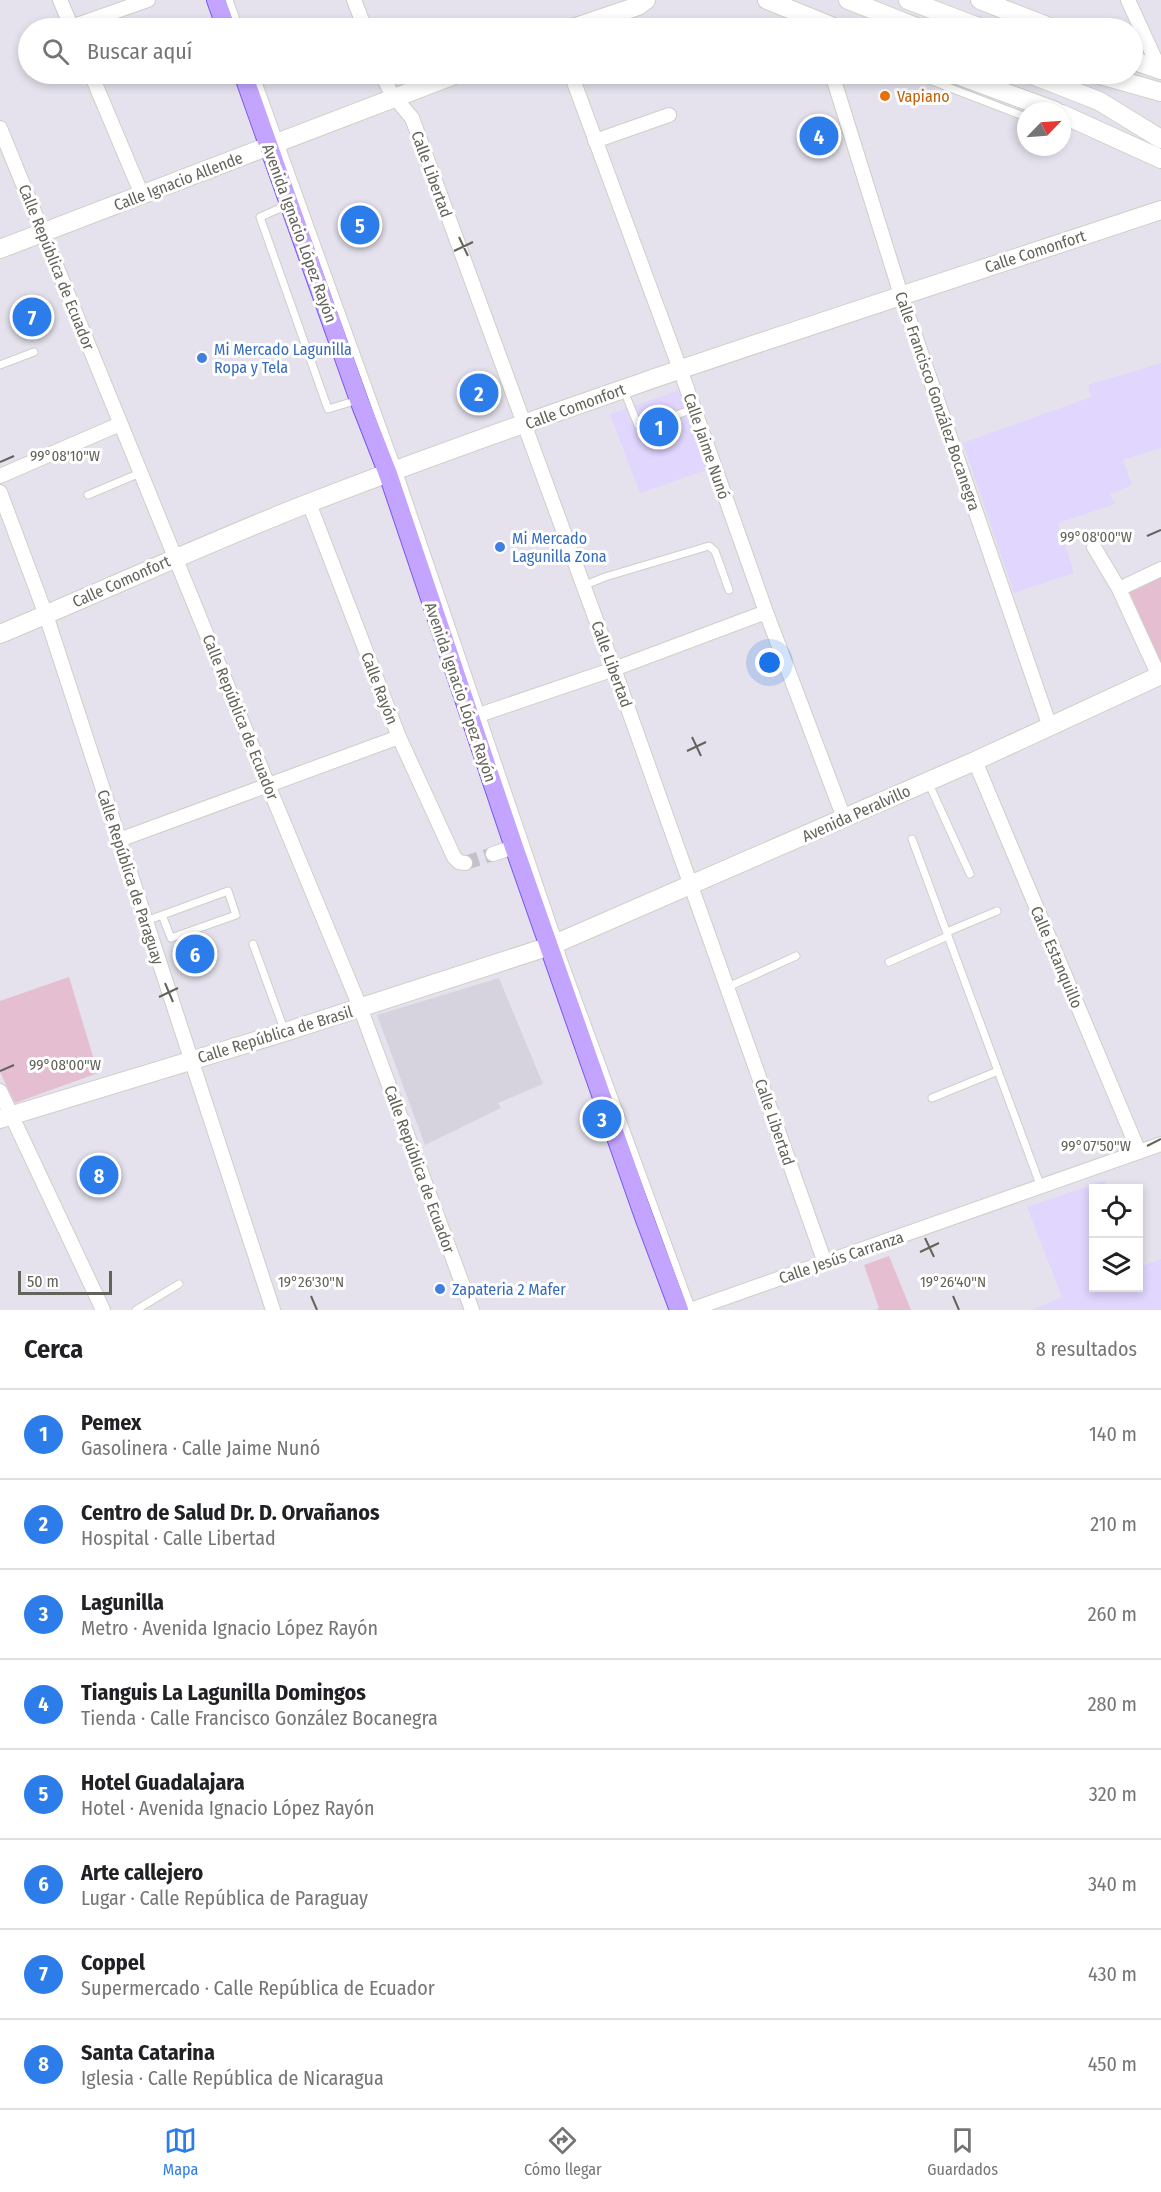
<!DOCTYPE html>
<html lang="es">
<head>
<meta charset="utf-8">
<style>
	:root { --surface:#fff; --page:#f6f6f6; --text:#202124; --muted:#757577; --line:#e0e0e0; --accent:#2c7de9 }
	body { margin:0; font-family:"Fira Sans Condensed",sans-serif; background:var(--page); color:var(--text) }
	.controls { position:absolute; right:18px; bottom:18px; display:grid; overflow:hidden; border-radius:0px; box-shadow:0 3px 9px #0003 }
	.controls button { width:54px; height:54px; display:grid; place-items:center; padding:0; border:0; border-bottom:2px solid var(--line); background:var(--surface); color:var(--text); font:30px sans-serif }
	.compass { position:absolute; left:1017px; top:102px; width:54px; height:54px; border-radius:50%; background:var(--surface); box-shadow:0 3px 9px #0003; rotate:65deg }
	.scale { position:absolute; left:18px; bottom:15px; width:94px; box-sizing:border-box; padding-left:6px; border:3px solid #62635a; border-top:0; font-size:16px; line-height:21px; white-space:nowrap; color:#62635a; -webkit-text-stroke:4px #fff; paint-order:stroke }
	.you { position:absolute; left:770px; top:663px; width:21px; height:21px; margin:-15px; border:4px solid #fff; border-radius:50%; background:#1a73e8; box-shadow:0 0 0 9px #1a73e833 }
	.badge { display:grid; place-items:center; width:39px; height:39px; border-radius:50%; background:var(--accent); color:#fff; font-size:20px; font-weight:700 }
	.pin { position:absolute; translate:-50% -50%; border:3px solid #fff; box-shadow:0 2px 6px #0006 }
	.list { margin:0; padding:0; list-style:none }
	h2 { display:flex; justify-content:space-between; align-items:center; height:78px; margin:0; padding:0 24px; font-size:26px }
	h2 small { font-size:20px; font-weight:400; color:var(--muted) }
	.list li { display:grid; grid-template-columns:39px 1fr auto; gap:18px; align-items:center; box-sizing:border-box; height:90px; padding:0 24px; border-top:2px solid var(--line) }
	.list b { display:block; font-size:22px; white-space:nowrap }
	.list p { margin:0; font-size:20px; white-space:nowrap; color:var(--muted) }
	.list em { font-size:20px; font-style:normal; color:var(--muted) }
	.icon { flex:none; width:33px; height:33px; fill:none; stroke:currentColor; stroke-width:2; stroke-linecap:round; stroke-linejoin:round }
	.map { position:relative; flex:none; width:1161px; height:1310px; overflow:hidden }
	.search { position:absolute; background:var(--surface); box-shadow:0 3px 9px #0003; left:18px; right:18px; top:18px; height:66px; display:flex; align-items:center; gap:15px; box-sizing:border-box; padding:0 21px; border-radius:33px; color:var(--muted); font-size:22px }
	.sheet { height:798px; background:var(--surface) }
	nav { display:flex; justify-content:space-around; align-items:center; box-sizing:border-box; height:84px; border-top:2px solid var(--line); background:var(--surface); font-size:16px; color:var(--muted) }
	nav a { display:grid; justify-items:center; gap:3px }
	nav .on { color:var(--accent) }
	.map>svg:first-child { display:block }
	.commercial { fill:#e0d6fe }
	.education { fill:#d6d3df }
	.green { fill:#e5bed2 }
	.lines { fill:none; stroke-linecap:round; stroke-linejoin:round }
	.minor-tunnel { stroke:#c4c2c8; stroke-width:14; stroke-dasharray:14 7; stroke-linecap:butt }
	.service-casing { stroke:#cecfc8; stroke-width:9 }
	.minor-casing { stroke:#cecfc8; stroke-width:16 }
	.tertiary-casing { stroke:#cecfc8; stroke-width:20 }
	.secondary-casing { stroke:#d2d3ca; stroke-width:20 }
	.primary-casing { stroke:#7857f1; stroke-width:20 }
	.service { stroke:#fff; stroke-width:7 }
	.minor { stroke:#fff; stroke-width:14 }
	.tertiary { stroke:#fff; stroke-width:18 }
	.secondary { stroke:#fff; stroke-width:18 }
	.primary { stroke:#c3a5ff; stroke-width:18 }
	.ticks { fill:none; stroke:#62635a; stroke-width:2 }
	.food-dot { fill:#e8710a; stroke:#fff; stroke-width:2 }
	.shop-dot { fill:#3f7fe0; stroke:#fff; stroke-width:2 }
	.labels { text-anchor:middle; stroke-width:6; stroke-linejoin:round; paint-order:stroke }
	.food-label { font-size:16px; fill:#c56008; stroke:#fff; text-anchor:start }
	.street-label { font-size:16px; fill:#62635a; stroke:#fff }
	.shop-label { font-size:16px; fill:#366cbe; stroke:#fff; text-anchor:start }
	.ticks-label { font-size:15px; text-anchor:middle; fill:#62635a; stroke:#fff; stroke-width:6; stroke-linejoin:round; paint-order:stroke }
</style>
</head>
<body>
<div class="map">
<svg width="1161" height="1310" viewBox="0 0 1161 1310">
	<rect width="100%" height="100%" fill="#e5e2ed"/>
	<path class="commercial" d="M1161,363V448L1123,460L1132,485L1110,494L1115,504L1058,523L1074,573L1014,593L963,443L1091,397L1088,385Z
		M680,390L709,469L640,493L610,414Z
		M1104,1181L1108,1188H1094V1288H1138L1139,1264L1140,1267L1161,1259V1310H1032L1062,1297L1027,1207Z"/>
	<path class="education" d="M499,978L543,1084L498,1103L501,1108L425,1145L377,1015Z"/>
	<path class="green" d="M1161,576V665H1160L1129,591Z
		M69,977L98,1073L15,1103L0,1072V1001Z
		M889,1256L911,1310H876L879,1308L864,1265Z"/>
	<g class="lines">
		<path class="minor-tunnel" d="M465,863L493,854"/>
		<g class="service-casing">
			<path id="service" d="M229,0L239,28
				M255,74L398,470L559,943L562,956L692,1310
				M914,74L1026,117
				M288,205L260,217L328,409L358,400
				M0,365L34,352
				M624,391L638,425H649
				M665,419L693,409
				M88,495L140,473
				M583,586L605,577L709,546L715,551L729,590
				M928,782L970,874
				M912,839L1041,1187
				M146,921L228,891L236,915L171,938L162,915
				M947,932L997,911
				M253,944L285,1032
				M889,962L948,936
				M728,987L796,956
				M932,1098L998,1071
				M136,1310L179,1284"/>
		</g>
		<g class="minor-casing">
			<path id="minor" d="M60,0L72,28
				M354,0L365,28
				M1128,0L1160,70
				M71,27L148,0
				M91,74L142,195
				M382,74L391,93L412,118L614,669L825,1263
				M571,74L680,369L766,612L844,818
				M832,74L901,295L1050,727
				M0,128L268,785L360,1007L472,1310
				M595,141L669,115
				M0,476L120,424
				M0,492L46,615L273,1310
				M309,503L399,737L454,857L459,862L465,863
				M1094,547L1119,589L1159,676
				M1119,589L1161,569
				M470,718L614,669L766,612
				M975,761L1139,1152
				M119,840L399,737
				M493,854L514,847
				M0,1091L103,1310
				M690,1310L1161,1144"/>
		</g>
		<g class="tertiary-casing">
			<path id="tertiary" d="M767,0L836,28
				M980,0L1052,28
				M573,28L638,6L646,0
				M1132,60L1161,70
				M955,74L1055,111
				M1062,114L1161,159
				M0,249L457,74
				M0,634C103,591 204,544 309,503C589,395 876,305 1161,210
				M0,1119L285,1032L550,946L975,761L1161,675"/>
		</g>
		<g class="secondary-casing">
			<path id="secondary" d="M848,0L919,28
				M908,0L981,28
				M1030,74L1099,101L1161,139
				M1097,74L1161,92"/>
		</g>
		<g class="primary-casing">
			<path id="primary" d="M216,0L226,28
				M243,74L359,400L388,474L514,847L644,1217L679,1310"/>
		</g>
		<use href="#service" class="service"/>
		<use href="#minor" class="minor"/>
		<use href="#tertiary" class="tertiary"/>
		<use href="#secondary" class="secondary"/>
		<use href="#primary" class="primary"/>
	</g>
	<path class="ticks" d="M459,237L468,256M454,251L473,242M0,462L14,456M1147,536L1161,530M692,737L701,756M687,751L706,742M165,983L173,1002M159,997L178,988M0,1071L14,1065M1147,1146L1161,1139M925,1238L934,1257M920,1252L939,1243M311,1296L317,1310M953,1296L959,1310"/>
	<circle class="food-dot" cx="885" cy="96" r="6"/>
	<g class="shop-dot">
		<circle cx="202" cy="358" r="6"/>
		<circle cx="500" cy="547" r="6"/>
		<circle cx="440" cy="1289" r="6"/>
	</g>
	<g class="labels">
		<g class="food-label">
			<text x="897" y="102">Vapiano</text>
		</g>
		<g class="street-label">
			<text transform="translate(432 174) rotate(70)" y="6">Calle Libertad</text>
			<text transform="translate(178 181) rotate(-21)" y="6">Calle Ignacio Allende</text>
			<text transform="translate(300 233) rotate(70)" y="6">Avenida Ignacio López Rayón</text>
			<text transform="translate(1035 251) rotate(-18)" y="6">Calle Comonfort</text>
			<text transform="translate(57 267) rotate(68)" y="6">Calle República de Ecuador</text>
			<text transform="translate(938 401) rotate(71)" y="6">Calle Francisco González Bocanegra</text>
			<text transform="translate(575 406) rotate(-20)" y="6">Calle Comonfort</text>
			<text transform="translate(707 446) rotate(71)" y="6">Calle Jaime Nunó</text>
			<text transform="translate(121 581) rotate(-24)" y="6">Calle Comonfort</text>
			<text transform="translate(612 664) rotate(70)" y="6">Calle Libertad</text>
			<text transform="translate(380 688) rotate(69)" y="6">Calle Rayón</text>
			<text transform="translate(461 692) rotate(71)" y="6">Avenida Ignacio López Rayón</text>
			<text transform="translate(241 717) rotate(68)" y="6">Calle República de Ecuador</text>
			<text transform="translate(856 813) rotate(-24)" y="6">Avenida Peralvillo</text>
			<text transform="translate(131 877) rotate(72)" y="6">Calle República de Paraguay</text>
			<text transform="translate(1057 957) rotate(67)" y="6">Calle Estanquillo</text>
			<text transform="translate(275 1034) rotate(-17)" y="6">Calle República de Brasil</text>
			<text transform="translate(775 1122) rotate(71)" y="6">Calle Libertad</text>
			<text transform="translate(420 1169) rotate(70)" y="6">Calle República de Ecuador</text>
			<text transform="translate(841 1257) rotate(-19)" y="6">Calle Jesús Carranza</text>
		</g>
		<g class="shop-label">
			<text x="214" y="355">Mi Mercado Lagunilla<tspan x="214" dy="18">Ropa y Tela</tspan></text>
			<text x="512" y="544">Mi Mercado<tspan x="512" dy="18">Lagunilla Zona</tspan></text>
			<text x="452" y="1295">Zapateria 2 Mafer</text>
		</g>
	</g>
	<g class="ticks-label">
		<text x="65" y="461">99°08'10"W</text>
		<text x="1096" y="542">99°08'00"W</text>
		<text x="65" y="1070">99°08'00"W</text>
		<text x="1096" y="1151">99°07'50"W</text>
		<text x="311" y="1287">19°26'30"N</text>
		<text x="953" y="1287">19°26'40"N</text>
	</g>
</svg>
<div class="controls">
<button><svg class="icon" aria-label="locate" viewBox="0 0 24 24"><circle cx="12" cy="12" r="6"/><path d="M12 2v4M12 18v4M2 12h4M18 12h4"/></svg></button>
<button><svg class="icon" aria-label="layers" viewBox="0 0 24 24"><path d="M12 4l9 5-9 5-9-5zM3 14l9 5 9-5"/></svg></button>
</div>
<svg class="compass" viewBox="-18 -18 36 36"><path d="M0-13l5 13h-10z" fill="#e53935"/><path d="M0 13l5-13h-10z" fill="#757577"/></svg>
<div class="scale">50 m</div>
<div class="you"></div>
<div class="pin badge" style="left:659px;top:427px">1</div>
<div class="pin badge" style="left:479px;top:393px">2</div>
<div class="pin badge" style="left:602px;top:1119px">3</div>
<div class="pin badge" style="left:819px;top:136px">4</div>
<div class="pin badge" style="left:360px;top:225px">5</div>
<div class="pin badge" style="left:195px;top:954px">6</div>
<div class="pin badge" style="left:32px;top:317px">7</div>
<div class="pin badge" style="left:99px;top:1175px">8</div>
<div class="search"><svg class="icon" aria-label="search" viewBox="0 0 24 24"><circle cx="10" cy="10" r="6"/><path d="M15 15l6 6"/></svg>Buscar aquí</div>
</div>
<section class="sheet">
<h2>Cerca<small>8 resultados</small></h2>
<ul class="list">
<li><span class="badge">1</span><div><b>Pemex</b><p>Gasolinera · Calle Jaime Nunó</p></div><em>140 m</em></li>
<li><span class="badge">2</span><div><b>Centro de Salud Dr. D. Orvañanos</b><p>Hospital · Calle Libertad</p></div><em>210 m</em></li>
<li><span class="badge">3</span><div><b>Lagunilla</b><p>Metro · Avenida Ignacio López Rayón</p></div><em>260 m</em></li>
<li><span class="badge">4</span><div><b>Tianguis La Lagunilla Domingos</b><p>Tienda · Calle Francisco González Bocanegra</p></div><em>280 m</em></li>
<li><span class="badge">5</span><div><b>Hotel Guadalajara</b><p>Hotel · Avenida Ignacio López Rayón</p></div><em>320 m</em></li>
<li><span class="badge">6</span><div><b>Arte callejero</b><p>Lugar · Calle República de Paraguay</p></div><em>340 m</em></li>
<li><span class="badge">7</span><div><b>Coppel</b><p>Supermercado · Calle República de Ecuador</p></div><em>430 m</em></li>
<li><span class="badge">8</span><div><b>Santa Catarina</b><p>Iglesia · Calle República de Nicaragua</p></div><em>450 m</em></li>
</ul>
</section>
<nav>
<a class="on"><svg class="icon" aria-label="map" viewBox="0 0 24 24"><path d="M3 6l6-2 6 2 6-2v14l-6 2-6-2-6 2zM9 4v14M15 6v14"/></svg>Mapa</a>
<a><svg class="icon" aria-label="directions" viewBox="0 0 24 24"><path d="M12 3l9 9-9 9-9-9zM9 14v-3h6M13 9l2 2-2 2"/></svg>Cómo llegar</a>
<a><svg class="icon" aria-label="saved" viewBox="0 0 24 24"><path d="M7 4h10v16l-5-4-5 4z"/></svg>Guardados</a>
</nav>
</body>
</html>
